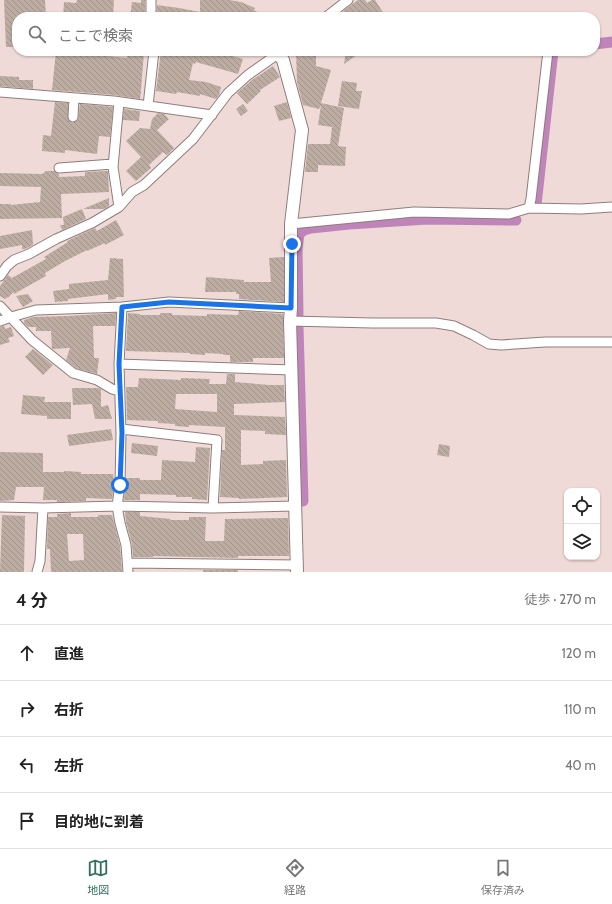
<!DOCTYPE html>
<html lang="ja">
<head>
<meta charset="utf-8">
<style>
	:root { --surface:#fff; --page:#f2f2f2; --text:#222; --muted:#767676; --line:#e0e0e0; --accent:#31705d }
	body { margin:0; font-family:Cabin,"Noto Sans JP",sans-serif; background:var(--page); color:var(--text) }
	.controls { position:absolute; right:12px; bottom:12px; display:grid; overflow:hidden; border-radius:8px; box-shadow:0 1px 3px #0004 }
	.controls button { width:36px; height:36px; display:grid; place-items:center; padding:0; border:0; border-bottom:1px solid var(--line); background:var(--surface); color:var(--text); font:20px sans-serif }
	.stop { position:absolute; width:12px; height:12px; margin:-9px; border:3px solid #1a73e8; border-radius:50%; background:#fff }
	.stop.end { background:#1a73e8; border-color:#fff; box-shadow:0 1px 4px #0008 }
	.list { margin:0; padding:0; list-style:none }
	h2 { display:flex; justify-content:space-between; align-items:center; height:52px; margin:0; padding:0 16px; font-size:17px }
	h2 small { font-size:13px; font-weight:400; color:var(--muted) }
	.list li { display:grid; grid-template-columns:26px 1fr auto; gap:12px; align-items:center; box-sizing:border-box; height:56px; padding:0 16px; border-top:1px solid var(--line) }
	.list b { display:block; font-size:15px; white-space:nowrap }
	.list em { font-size:13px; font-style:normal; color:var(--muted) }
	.icon { flex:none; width:22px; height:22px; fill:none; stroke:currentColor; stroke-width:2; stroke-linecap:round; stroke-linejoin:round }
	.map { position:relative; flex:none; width:612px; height:572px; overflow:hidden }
	.search { position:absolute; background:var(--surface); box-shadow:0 1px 3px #0004; left:12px; right:12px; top:12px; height:44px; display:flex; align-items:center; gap:10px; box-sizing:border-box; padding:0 14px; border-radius:16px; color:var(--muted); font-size:15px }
	.sheet { height:276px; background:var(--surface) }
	nav { display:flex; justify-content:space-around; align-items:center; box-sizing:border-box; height:56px; border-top:1px solid var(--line); background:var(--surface); font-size:11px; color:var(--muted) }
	nav a { display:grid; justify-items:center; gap:2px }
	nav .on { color:var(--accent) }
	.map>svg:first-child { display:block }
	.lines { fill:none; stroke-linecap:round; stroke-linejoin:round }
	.canal { stroke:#bf84b9; stroke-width:11 }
	.building { fill:url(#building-back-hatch); fill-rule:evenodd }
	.street-casing { stroke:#907d7a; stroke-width:11 }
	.secondary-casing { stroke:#907d7a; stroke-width:14 }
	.street { stroke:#fff; stroke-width:9 }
	.secondary { stroke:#fff; stroke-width:12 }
	.route { stroke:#1a73e8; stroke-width:5 }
</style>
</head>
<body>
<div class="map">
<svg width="612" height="572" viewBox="0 0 612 572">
	<defs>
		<pattern id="building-back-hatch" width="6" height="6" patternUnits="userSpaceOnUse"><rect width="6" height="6" fill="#bcaca2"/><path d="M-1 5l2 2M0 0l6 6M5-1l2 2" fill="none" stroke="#a1938b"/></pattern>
	</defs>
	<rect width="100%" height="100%" fill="#efdad7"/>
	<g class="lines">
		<path class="canal" d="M595,44L612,42
			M536,205L553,51
			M298,316L297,248L299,234L304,230L311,228L349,224L427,219L516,220
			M298,327L303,501"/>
	</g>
	<path class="building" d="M4,0H45L46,17H17V47H6Z
		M77,0H114L113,17L72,15V17H63L64,2L76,3Z
		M141,0H145V17H130L132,2L141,3Z
		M200,0H229L241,2L255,8L254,10L266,17H232L211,12L210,17H157V5L179,8L200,12Z
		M358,0H365L367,3L372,0H375L386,17H347L343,11Z
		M56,51L127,58L128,51L144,52L141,90H140L141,91L140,99L115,95L52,90Z
		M161,51H215L243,59L238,74L196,62L195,64L193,63L189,80L206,82L221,87L219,95L216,99L200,94V96L177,92L176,94L156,91Z
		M296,51H316V66L331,70L321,103L344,108L338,146L346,147L345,166L318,165V172H305L308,144H330L332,127L318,125L321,105L319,109L303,105L297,82Z
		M346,51H363L344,64Z
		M273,66L280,77L260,90L261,91L247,104L237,93L252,80Z
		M0,76L19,77V80H33V89L0,86Z
		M342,81L357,83L356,91H362L359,109L338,106Z
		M55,102L68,103V119L72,123L78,120L80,104L113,107L110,137L99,136L97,154L65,150V153L42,151L43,135L51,136Z
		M287,102L291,118L279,121L274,106Z
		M243,104L248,111L241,116L236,109Z
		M124,109L140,111L139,121L123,120Z
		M158,113L164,114L169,119L157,130L174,148L167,155L163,152L149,165L151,168L136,181L126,171L141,157L126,141L140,128L150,129L152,119Z
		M46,171H54L59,174V177L85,176V172L108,171L109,192L61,194L62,218L0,219V204H11V205L40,202L41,187L0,186V173L42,174Z
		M109,198V206L104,209H83Z
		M82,209L86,219L62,230L60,225H64L63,217Z
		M116,220L124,235L105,245V243L87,251V250L65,261L45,273L46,276L14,294L13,292L10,296L5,299L0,296V286L8,275L12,278L46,259L44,257L68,242L67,241L95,228L97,231Z
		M32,230L33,245L25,249H22V245L0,249V236Z
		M284,257V302L239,299V294H236V292H205L206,277L244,280V282H271L269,258Z
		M110,258L123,259L124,297H116V299L108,300V294L68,299V301L55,302L53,291L69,289V284L108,280Z
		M28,294L33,301L23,307L16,296Z
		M239,311L283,314L284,358H253V362H230V355H223V354L205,353V355L190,354V353L126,351L128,313L140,314V315H160V313H172V315L207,316V314L238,315Z
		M116,313L115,326H93L94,358H99L97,374L76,368L66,360L70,348L52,349L51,331H36V327H28L24,323V320L34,317L68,316Z
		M4,326L5,329L11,327L14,336L8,338L10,342L0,345V327Z
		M33,349L53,365L43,375L25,357Z
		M227,374H235V382L269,385H284L285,402L234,404V415L285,417L286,435L265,434V431L241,430V465L263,464V461L286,460L287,497L239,499V498L220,497L222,450H225V427L189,425V427L175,426V424L158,423V421L127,420L126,387H138L139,378L181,380V378L210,379L209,384H226ZM176,394H217V412L175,409Z
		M72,388H98L101,389V407L108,405L112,419H95L92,404L73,405Z
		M23,395L45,397L44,402H71V419H47V416L21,414Z
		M111,429L113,440L69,446L67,435Z
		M132,443L158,446L157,456L131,453Z
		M439,444L450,446L449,457L437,455Z
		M196,447L210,448L207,500L192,499V497H176V495L140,494V500H124L126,478H140V480H161L162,460L195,462Z
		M0,452L43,453V472H64V471L81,472V474H113L114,485L112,499L86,498V501L57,502V500H43L44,487H16L14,500L0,501Z
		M125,512H140V516L171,519L170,520H189V517H206L205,541H224L225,519L288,518L289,556H238V558L153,556V557H133L132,544L126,522Z
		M71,513V517H98V515H112L120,546L122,572H51L50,549H47L48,517H57V514ZM67,534H83L84,560L69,561Z
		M2,515L25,516L24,572H0Z
		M203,570H238V572H203Z"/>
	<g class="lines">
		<g class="street-casing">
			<path id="street" d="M151,0V17
				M326,17L348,0
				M0,92L114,101L212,115
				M148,106L154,51
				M73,117L74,98
				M59,168L113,164
				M119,207L113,167L119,102
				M529,208L581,209L612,207
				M291,224L414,212L509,214L529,208L531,199L548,51
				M0,276L7,266L14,260L29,254L56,239L92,223L119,207L132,192L144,185L193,139L228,93L248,75L282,51
				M0,306L32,340L73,373L97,380L112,389L119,391
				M122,307L119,364L121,433L120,485L117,506L120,523L126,545L128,572
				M0,321L11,317L36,310L122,307L169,302L291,308
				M290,321L372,323H436L454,326L473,335L489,344L501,345L545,342H612
				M119,364L292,370
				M121,429L217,440L213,508
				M0,507L43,508L117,506L213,508L295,506
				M128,563L297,565
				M37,572L40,561L43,508"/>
		</g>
		<g class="secondary-casing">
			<path id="secondary" d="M278,54L283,60L302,130L291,224V308L290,321L297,572"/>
		</g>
		<use href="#street" class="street"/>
		<use href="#secondary" class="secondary"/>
	</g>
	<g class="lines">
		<path class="route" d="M120,485L122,433L119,364L122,307L169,302L291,308L292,244"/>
	</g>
</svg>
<div class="controls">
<button><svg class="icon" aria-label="locate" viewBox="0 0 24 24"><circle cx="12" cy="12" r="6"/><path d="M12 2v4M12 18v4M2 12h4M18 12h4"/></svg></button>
<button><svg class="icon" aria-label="layers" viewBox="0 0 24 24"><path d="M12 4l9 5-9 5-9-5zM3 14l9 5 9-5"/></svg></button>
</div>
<div class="stop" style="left:120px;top:485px"></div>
<div class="stop end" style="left:292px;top:244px"></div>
<div class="search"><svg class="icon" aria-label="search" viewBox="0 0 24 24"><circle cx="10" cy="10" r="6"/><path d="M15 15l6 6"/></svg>ここで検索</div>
</div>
<section class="sheet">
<h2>4 分<small>徒歩 · 270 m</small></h2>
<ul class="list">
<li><svg class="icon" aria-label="ahead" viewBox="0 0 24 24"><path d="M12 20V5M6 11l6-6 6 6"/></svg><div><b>直進</b></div><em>120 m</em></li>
<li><svg class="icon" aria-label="right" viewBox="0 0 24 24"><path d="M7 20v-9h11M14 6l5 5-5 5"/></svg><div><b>右折</b></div><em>110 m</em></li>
<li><svg class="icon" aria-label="left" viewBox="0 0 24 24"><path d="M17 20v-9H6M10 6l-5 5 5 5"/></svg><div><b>左折</b></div><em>40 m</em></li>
<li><svg class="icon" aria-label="arrive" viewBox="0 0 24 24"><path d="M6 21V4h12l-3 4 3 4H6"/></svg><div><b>目的地に到着</b></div></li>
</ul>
</section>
<nav>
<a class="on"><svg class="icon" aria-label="map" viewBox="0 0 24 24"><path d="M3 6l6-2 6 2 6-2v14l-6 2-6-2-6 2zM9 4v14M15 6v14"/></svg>地図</a>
<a><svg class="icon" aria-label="directions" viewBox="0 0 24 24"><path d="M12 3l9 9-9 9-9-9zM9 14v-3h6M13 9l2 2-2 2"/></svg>経路</a>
<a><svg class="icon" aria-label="saved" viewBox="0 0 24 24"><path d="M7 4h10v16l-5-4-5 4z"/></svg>保存済み</a>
</nav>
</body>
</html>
